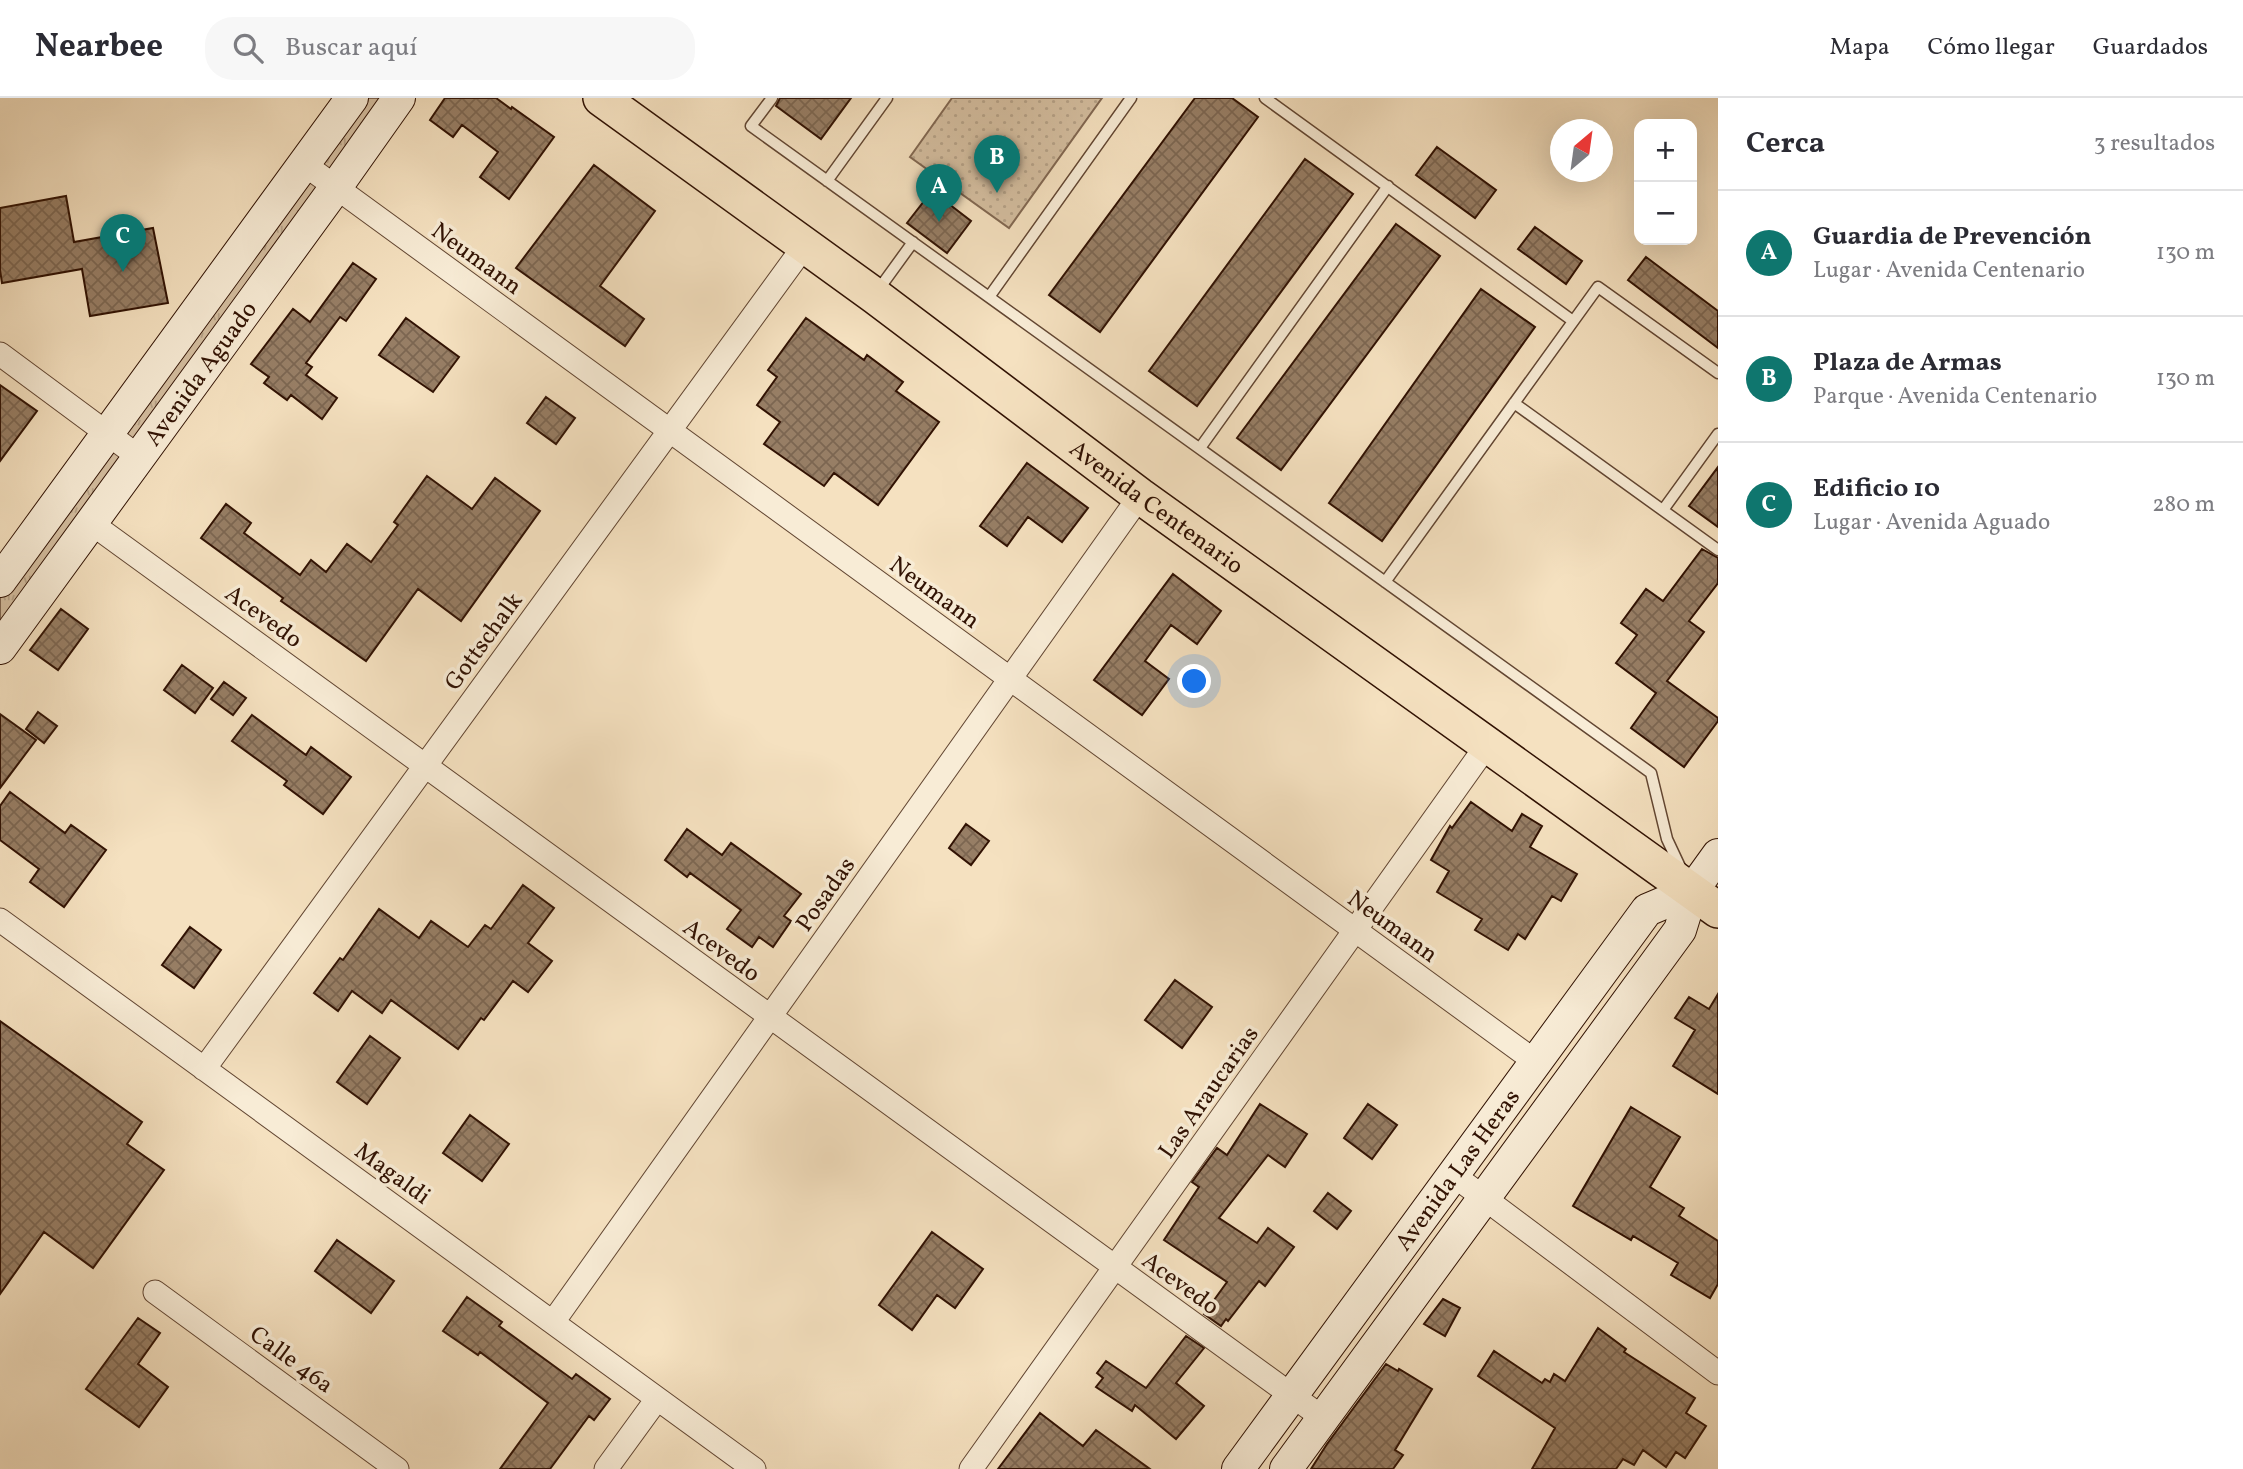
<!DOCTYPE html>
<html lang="es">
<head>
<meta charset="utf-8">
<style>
	:root { --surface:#fff; --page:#f7f7f7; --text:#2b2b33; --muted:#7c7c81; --line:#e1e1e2; --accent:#0f766e }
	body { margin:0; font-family:Vollkorn,serif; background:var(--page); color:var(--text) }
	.controls { position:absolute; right:21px; top:21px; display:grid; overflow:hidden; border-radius:14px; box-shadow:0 7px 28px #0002 }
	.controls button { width:63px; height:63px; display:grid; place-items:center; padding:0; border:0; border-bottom:2px solid var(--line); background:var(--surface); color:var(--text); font:35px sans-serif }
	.compass { position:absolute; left:1550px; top:21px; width:63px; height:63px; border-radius:50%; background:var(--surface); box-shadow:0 7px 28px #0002; rotate:29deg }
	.you { position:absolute; left:1195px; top:584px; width:24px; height:24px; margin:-18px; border:5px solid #fff; border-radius:50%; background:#1a73e8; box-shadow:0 0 0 10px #1a73e833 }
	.badge { display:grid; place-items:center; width:46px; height:46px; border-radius:50%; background:var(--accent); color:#fff; font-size:23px; font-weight:700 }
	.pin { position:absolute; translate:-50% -58px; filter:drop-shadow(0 2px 4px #0008) }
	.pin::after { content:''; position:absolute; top:37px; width:24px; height:21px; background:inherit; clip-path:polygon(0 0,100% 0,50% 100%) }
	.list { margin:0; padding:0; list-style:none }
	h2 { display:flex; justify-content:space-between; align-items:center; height:91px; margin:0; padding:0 28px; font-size:30px }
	h2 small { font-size:23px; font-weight:400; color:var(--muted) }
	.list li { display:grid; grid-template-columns:46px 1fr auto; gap:21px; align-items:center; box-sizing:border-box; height:126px; padding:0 28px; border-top:2px solid var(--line) }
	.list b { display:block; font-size:26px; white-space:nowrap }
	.list p { margin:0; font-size:23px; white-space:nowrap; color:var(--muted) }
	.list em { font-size:23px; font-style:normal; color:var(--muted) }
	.icon { flex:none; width:38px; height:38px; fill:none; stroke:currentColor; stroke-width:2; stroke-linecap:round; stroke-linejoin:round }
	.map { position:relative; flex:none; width:1718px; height:1371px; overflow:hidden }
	header { display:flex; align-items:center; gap:42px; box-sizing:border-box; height:98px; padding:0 35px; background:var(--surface); border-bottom:2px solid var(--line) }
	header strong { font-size:33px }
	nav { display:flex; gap:38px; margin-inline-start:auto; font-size:24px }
	.search { width:490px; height:63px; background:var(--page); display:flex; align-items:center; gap:18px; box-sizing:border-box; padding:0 24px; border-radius:28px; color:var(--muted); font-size:26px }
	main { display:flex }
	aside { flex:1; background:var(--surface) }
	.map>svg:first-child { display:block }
	.grass { fill:url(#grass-tufts); stroke:#826852; stroke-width:2 }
	.park { fill:url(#park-dots); stroke:#826852; stroke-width:2 }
	.building { fill:url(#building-cross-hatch); stroke:#311203; stroke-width:2 }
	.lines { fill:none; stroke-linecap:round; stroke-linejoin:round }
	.lane-casing { stroke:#624632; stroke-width:13 }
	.street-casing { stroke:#624632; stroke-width:25 }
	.secondary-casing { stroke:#311203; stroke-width:34 }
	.primary-casing { stroke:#311203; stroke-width:38 }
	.lane { stroke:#f8ecd6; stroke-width:10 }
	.street { stroke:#f8ecd6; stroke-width:23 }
	.secondary { stroke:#f8ecd6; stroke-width:32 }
	.primary { stroke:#f5e1c0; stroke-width:35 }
	.labels { text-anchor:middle; stroke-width:7; stroke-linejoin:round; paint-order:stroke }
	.street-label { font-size:24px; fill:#311203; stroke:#f8ecd6 }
</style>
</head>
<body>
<header>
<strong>Nearbee</strong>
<div class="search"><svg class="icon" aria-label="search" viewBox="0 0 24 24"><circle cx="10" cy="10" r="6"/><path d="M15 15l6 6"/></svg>Buscar aquí</div>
<nav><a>Mapa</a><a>Cómo llegar</a><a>Guardados</a></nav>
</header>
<main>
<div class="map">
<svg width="1718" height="1371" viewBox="0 0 1718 1371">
	<defs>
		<pattern id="grass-tufts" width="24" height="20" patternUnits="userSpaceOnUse" patternTransform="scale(1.75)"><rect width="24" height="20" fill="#d4bea0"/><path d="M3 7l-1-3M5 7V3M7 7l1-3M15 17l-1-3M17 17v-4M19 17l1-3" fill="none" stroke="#b6a288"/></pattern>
		<pattern id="park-dots" width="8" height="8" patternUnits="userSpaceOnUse" patternTransform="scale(1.75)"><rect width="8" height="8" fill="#d4bea0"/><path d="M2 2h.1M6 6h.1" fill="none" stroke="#b6a288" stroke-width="1.8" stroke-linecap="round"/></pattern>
		<pattern id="building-cross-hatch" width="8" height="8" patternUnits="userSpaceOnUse" patternTransform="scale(1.75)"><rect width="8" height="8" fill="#977e65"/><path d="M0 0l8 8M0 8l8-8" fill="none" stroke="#7c6651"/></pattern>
	</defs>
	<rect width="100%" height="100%" fill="#f5e1c0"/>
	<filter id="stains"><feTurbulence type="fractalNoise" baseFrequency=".00286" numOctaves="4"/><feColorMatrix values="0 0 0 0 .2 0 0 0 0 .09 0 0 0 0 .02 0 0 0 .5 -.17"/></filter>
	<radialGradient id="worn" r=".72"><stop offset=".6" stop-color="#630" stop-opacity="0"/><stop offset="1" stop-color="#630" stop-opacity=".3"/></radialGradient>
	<path class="grass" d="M362,0H390L0,535V484Z"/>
	<path class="park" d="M952,0H1102L1009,130L910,59Z"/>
	<path class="building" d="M445,0H496L511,11L512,9L554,39L509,101L480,79L498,54L462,27L453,39L430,22Z
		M780,0H851L821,41L776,8Z
		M1195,0H1232L1258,19L1100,234L1049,197Z
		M1437,49L1496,92L1475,120L1416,77Z
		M1305,61L1353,96L1197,308L1149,273Z
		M594,67L655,113L600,188L644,221L625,248L516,170Z
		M932,93L971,123L947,155L907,125Z
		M66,98L74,144L153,130L168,205L90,218L82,171L2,185L0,172V110Z
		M1396,126L1440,158L1281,372L1237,340Z
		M1535,129L1582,163L1566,186L1518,151Z
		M1646,159L1718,213V250L1628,182Z
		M353,165L376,181L346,223L340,219L306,265L312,269L306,277L337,300L322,321L291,297L287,302L264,285L269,279L251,266L293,211L310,224Z
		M1481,191L1535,229L1382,443L1329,405Z
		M406,220L459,259L433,294L379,257Z
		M806,220L864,262L867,257L903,284L896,293L939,324L878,407L834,375L824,388L764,346L780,324L757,307L777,279L768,272Z
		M0,287L37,313L0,363Z
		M546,299L575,320L556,346L527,325Z
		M1027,365L1088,410L1062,444L1028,419L1007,448L980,428Z
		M1718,369V429L1689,408Z
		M427,378L472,411L495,380L540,413L461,523L418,491L366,563L281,503L283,500L201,440L226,406L251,425L244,435L300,477L311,462L326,474L347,446L371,464L398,427L394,424Z
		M1702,451L1718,460V485L1689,523L1704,534L1667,583L1718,620V623L1684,669L1631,630L1656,595L1616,565L1637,537L1621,525L1646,491L1663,503Z
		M1173,476L1221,513L1197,546L1171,527L1145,563L1169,581L1142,617L1094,582Z
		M61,511L88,531L58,572L30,552Z
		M182,567L213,590L195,615L164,592Z
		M224,584L246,600L233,617L211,601Z
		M38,614L57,628L44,645L26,631Z
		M0,616L36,642L0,690Z
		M252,617L306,657L311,649L351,679L323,716L284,687L287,683L232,643Z
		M10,694L65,735L71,727L106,752L64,809L30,784L39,771L0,742V708Z
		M1471,704L1512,733L1522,716L1542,728L1530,749L1577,776L1561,803L1552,798L1525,841L1518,836L1508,852L1475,832L1482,821L1437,794L1449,773L1431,762L1450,728L1452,730Z
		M966,726L989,743L971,767L949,750Z
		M687,731L722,757L731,745L801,796L784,818L791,823L773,849L759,839L752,849L727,831L741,812L690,775L687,779L665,762Z
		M523,787L554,810L528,845L552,863L528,894L513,883L484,922L481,920L458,951L391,902L382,915L352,893L338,913L314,895L340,860L343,862L379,811L419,840L431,823L468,849L485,827L491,831Z
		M190,829L221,852L194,890L162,867Z
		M1175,882L1212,909L1182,950L1145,922Z
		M1718,896V996L1673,968L1695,932L1675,920L1689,899L1709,911Z
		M0,923L142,1024L127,1046L164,1072L93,1170L44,1134L0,1196Z
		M370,938L400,960L367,1006L337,984Z
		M1260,1006L1307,1036L1285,1069L1268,1057L1219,1120L1257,1145L1268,1130L1294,1149L1265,1188L1259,1183L1228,1223L1226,1221L1221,1228L1204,1216L1227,1184L1164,1142L1199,1089L1192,1084L1217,1050L1227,1057Z
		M1368,1006L1397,1027L1372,1061L1344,1040Z
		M1631,1009L1680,1039L1650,1089L1684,1110L1679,1118L1718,1143V1186L1710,1200L1671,1177L1678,1165L1633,1138L1631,1142L1573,1108Z
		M470,1017L509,1046L482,1083L443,1055Z
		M1328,1095L1351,1113L1337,1131L1314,1113Z
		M932,1134L983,1171L955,1210L937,1197L912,1232L879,1207Z
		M337,1142L394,1183L371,1215L315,1173Z
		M467,1199L502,1224L499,1228L572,1281L576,1276L610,1301L594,1322L589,1318L550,1371H500L548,1305L480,1254L478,1257L443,1233Z
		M1443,1201L1460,1210L1445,1238L1424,1226Z
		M138,1220L160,1235L138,1266L168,1289L139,1329L86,1291Z
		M1598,1230L1626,1251L1624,1254L1695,1300L1686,1315L1706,1328L1685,1360L1676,1354L1666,1369L1643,1352L1634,1367L1623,1361L1616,1371H1532L1555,1330L1478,1278L1494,1253L1542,1285L1545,1281L1550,1284L1554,1276L1565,1283Z
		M1186,1238L1204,1250L1176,1285L1204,1308L1176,1341L1135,1307L1132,1313L1096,1289L1103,1280L1097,1275L1106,1263L1146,1290Z
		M1386,1266L1398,1273L1399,1271L1432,1291L1395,1352L1403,1357L1393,1371H1311L1327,1346Z
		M1040,1315L1083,1348L1096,1332L1150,1371H998Z"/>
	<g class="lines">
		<g class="lane-casing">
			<path id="lane" d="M772,0L751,28L1651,675L1667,741L1682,773
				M1265,0L1573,223
				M827,83L887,0
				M876,195L913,144
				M989,199L1131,0
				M1514,305L1718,452
				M1200,350L1388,88
				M1663,412L1718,336
				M1385,484L1598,189L1718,275"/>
		</g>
		<g class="street-casing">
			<path id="street" d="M304,66L1536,964
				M0,256L139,359
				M91,425L1323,1320
				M0,822L754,1371
				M204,971L805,147
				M1452,1076L1718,1275
				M155,1194L397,1371
				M553,1224L1140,398
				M606,1371L657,1301
				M971,1371L1487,647"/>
		</g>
		<g class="secondary-casing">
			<g id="secondary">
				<path d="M0,483L352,0"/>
				<path id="s1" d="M0,550L336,89L399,0"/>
				<path id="s2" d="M1238,1371L1647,812L1692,793"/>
				<path d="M1286,1371L1680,832L1692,793L1718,757"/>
			</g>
		</g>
		<g class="primary-casing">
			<g id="primary">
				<path id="s3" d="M601,0L875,198L1140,398L1718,812"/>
			</g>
		</g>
		<use href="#lane" class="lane"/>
		<use href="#street" class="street"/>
		<use href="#secondary" class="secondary"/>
		<use href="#primary" class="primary"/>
	</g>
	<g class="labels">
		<g class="street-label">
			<text transform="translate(477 160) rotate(36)" y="8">Neumann</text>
			<text dy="8" stroke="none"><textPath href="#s1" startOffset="340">Avenida Aguado</textPath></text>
			<text dy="8" stroke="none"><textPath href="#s3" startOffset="690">Avenida Centenario</textPath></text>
			<text transform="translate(935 494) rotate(36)" y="8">Neumann</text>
			<text transform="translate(264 518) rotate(36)" y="8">Acevedo</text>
			<text transform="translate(483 543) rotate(-54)" y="8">Gottschalk</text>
			<text transform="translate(825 796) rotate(-55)" y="8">Posadas</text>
			<text transform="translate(1393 828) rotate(36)" y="8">Neumann</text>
			<text transform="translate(722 852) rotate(36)" y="8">Acevedo</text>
			<text transform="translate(1208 994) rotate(-55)" y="8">Las Araucarias</text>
			<text dy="8" stroke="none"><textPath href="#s2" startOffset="371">Avenida Las Heras</textPath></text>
			<text transform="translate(393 1075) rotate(36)" y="8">Magaldi</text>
			<text transform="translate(1181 1185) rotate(36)" y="8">Acevedo</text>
			<text transform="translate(292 1261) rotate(36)" y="8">Calle 46a</text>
		</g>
	</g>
	<rect width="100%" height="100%" filter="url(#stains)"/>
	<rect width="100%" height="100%" fill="url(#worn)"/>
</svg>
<div class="controls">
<button>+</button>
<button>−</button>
</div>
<svg class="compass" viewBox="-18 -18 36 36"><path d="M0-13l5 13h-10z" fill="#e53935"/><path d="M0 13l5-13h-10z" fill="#7c7c81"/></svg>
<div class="you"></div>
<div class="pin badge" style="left:939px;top:124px">A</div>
<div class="pin badge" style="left:997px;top:95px">B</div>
<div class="pin badge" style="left:123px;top:174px">C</div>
</div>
<aside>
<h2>Cerca<small>3 resultados</small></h2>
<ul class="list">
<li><span class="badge">A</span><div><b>Guardia de Prevención</b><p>Lugar · Avenida Centenario</p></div><em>130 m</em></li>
<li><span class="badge">B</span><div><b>Plaza de Armas</b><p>Parque · Avenida Centenario</p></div><em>130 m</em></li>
<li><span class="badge">C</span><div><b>Edificio 10</b><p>Lugar · Avenida Aguado</p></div><em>280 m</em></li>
</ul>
</aside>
</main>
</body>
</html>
